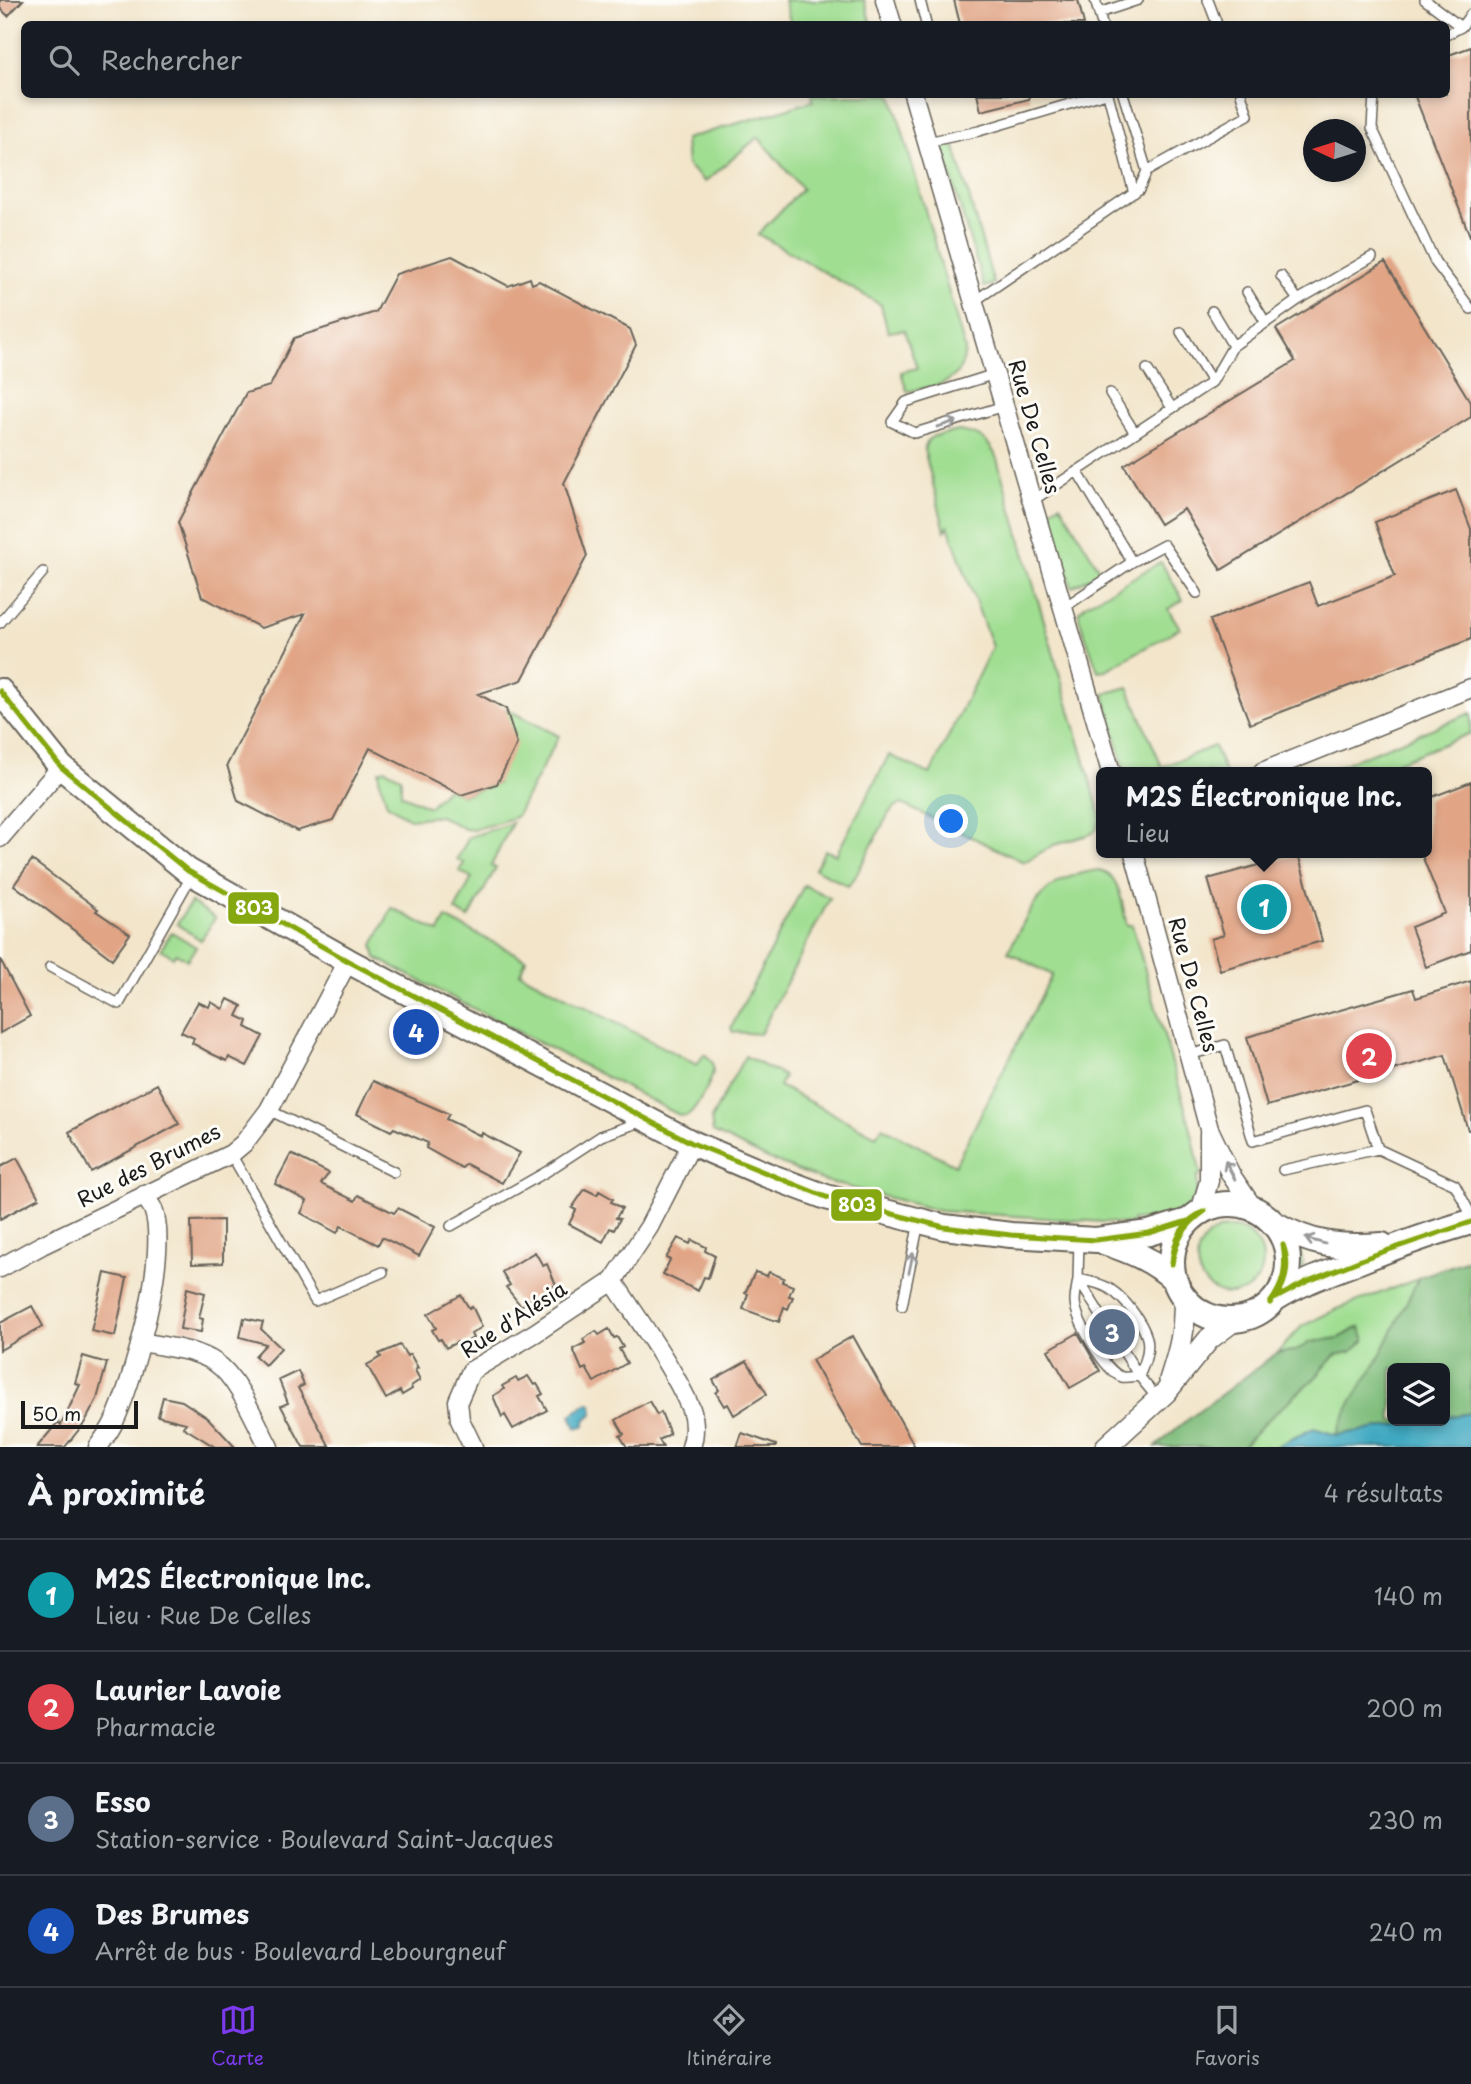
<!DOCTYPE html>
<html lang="fr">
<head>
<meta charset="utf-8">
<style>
	:root { --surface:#171b24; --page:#242831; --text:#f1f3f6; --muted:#9ea1a6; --line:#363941; --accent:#7c3aed }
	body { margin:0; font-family:"Playpen Sans",sans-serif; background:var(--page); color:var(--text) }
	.controls { position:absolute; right:21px; bottom:21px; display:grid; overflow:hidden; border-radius:10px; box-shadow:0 4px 10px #0003 }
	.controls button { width:63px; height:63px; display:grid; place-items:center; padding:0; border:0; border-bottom:2px solid var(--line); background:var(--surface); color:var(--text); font:35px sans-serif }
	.compass { position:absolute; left:1303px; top:119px; width:63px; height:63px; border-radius:50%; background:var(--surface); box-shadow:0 4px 10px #0003; rotate:274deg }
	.scale { position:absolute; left:21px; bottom:18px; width:117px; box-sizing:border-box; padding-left:7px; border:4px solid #1c1c1c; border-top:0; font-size:19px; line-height:24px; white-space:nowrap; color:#1c1c1c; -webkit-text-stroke:5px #fdfcf7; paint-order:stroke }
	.you { position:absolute; left:952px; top:822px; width:24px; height:24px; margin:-18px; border:5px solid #fff; border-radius:50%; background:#1a73e8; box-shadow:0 0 0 10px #1a73e833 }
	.badge { display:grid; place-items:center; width:46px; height:46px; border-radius:50%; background:var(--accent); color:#fff; font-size:23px; font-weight:700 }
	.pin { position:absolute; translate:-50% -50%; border:4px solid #fff; box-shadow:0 2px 7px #0006 }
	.popup { position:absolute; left:1096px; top:767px; width:336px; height:91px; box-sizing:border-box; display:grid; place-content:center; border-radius:10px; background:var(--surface); filter:drop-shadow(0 2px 5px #0005); font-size:23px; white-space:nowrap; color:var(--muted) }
	.popup b { font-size:26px; color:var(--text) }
	.popup::after { content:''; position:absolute; left:50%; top:100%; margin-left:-14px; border:14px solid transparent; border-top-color:var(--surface) }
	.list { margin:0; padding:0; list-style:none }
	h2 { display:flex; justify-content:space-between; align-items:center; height:91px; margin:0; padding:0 28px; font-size:30px }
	h2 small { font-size:23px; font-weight:400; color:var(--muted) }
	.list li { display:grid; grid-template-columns:46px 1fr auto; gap:21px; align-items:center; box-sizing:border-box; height:112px; padding:0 28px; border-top:2px solid var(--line) }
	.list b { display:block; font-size:26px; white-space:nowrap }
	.list p { margin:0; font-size:23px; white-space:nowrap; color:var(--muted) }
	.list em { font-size:23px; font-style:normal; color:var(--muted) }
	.icon { flex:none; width:38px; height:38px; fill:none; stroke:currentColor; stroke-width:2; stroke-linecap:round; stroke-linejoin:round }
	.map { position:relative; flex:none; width:1471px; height:1447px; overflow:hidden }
	.search { position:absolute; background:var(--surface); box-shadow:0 4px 10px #0003; left:21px; right:21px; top:21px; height:77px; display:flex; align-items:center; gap:18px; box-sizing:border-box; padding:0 24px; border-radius:10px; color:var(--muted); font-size:26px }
	.sheet { height:539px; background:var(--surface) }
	nav { display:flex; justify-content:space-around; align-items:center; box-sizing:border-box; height:98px; border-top:2px solid var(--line); background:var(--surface); font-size:19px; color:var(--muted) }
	nav a { display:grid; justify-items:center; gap:4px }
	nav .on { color:var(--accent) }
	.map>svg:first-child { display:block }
	.green { fill:#a0de92; stroke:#5e7d57; stroke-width:2 }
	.forest { fill:#80bd7c; stroke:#4e6c4c; stroke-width:2 }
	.water { fill:#41a9c1; stroke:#2e626e; stroke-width:2 }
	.building { fill:#e1a586 }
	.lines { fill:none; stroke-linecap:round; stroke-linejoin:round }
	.service-casing { stroke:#676259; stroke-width:12 }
	.minor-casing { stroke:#676259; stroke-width:21 }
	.tertiary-casing { stroke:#676259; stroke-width:24 }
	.secondary-casing { stroke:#676259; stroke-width:28 }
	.service { stroke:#fff; stroke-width:9 }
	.minor { stroke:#fff; stroke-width:18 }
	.tertiary { stroke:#fff; stroke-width:21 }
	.secondary { stroke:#fff; stroke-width:24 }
	.bus-1-casing { stroke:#fdfcf7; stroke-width:10 }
	.bus-1 { stroke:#85a70f; stroke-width:5 }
	.oneway { stroke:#999 }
	.labels { text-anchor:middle; stroke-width:6; stroke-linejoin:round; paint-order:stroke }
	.street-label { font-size:21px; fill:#1c1c1c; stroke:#fdfcf7 }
	.line-badge { stroke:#fdfcf7; stroke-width:2.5 }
	.badge-label { font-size:19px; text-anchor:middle; font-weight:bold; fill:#fff }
</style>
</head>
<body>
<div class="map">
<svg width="1471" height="1447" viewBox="0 0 1471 1447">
	<rect width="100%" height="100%" fill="#fdfcf7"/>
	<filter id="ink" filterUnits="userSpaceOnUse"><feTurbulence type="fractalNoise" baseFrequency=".0143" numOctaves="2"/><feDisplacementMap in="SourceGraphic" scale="14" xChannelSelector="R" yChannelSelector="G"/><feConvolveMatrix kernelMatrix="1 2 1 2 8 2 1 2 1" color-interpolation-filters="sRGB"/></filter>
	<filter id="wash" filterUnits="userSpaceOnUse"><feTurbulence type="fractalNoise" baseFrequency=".00686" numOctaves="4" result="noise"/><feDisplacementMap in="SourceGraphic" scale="28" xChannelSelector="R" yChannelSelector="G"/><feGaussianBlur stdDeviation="1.57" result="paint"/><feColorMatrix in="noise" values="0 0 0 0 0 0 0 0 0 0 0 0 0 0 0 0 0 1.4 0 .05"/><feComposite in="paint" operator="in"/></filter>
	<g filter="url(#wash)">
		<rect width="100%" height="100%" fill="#f2e5ca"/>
		<path class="green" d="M784,0H864L871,24H791Z
			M812,95H892L965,349C963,384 936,387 907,391L901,372L917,368L904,330L888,332L881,305L758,234L802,189L758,137L705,182L687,165L685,139L813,101Z
			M954,144L994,284L984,287L942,146Z
			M959,431C979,434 989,439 997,459L1101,817L1097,829L1091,834L1054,845L1024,862L902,804L896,806L889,813L854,879L848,886L815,869L825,850L836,855L889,755L930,774L992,647L948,526L945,531L924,449L928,440L934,436Z
			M1060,504L1101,572L1072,587L1047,512Z
			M1161,562L1183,600L1168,609L1180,628L1106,670L1098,671L1079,618V611L1087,604Z
			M1128,687L1162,767L1214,746L1225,772H1125L1104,694Z
			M506,709L559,736L516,817L473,830L465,829L440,816L410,819L387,804L379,778V771L385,769L401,777V794L429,807L447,788L462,795L497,784Z
			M1471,713V733L1373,772H1324Z
			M512,823L491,866L496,868L469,918L455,910L472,878L459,871L464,863L457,859L469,837Z
			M1099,870C1121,873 1122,907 1127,925H1132L1190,1125L1201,1175L1197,1176C1201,1217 1164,1220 1132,1220V1224L940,1211L825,1181L768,1159L713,1132L711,1119L745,1056L784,1076L779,1086L876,1136L882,1127L955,1165L1052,975L1008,952C1033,905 1040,878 1099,870Z
			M804,885L830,898L760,1034L733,1032L731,1028Z
			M191,902L215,918L201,940L177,924Z
			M392,908L439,932L446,918L526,959L520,973L697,1065L704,1054C709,1058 713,1061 713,1067C715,1078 695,1111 686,1116L679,1115L376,958L373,945Z
			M172,932L196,947L187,960L176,953L173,957L161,949Z
			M1197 1261a33 33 0 1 1 66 0a33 33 0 1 1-66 0Z
			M1290,1244L1300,1249L1304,1267L1291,1270Z
			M1471,1259V1413L1445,1417V1368H1392V1421H1424L1336,1435L1314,1428L1275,1447H1242L1265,1422L1316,1377L1335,1355L1351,1352L1365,1340L1360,1327L1339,1338L1311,1342L1295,1351L1277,1353L1302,1326L1335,1310Z"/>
		<path class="forest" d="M1471,1259V1413L1445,1417V1368H1392V1421H1424L1336,1435L1352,1400L1376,1364L1419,1277Z
			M1360,1327L1365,1340L1351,1352L1335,1355L1316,1377L1265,1422L1242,1447H1156L1178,1427L1277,1353L1295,1351L1311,1342L1339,1338Z"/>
		<path class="water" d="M588,1403L592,1404L593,1413L586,1419L584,1426L576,1428L571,1415Z
			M1471,1413V1447H1275L1314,1428L1336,1435L1424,1421H1445V1417Z"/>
		<g id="blocks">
			<path class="building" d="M0,0H23L8,16L0,8Z
				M954,0H1078L1084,24H960Z
				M1471,47V236H1470L1414,94H1446V56Z
				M977,94H1029V99L981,111Z
				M452,256L508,286L530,278L532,284L539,281L630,329L636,345L564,483L587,556L522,680L478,694L506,709L517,744L497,784L461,795L370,748L333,820L297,831L238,801L227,765L305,614L261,628L202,597L178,522L246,393L270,386L294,338L376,312L396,274Z
				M1385,262L1471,403V417L1221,570L1184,509L1160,524L1124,465L1295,361L1276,329Z
				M1456,490L1471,529V639L1250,724L1210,620L1309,582L1318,606L1395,576L1375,522Z
				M1471,782V950L1426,967L1411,927L1445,913L1421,853H1427V799Z
				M1298,854L1322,941L1220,970L1211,939L1224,935L1208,879Z
				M32,860L98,909L96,911L130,934L112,959L14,885Z
				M0,959L30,1016L0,1033Z
				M1471,981V1130H1468L1445,1055L1267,1106L1247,1037L1413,989L1416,998Z
				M228,999L242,1006L237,1016L248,1021L246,1027L263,1036L247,1066L229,1057L227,1061L212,1054L192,1043L194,1038L181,1032L198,1002L209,1007L211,1002L223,1009Z
				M373,1081L449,1114L446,1119L481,1136L482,1133L520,1153L502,1183L466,1164L462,1168L426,1148L428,1143L394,1128L391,1131L357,1114Z
				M157,1084L179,1124L91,1172L69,1132Z
				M291,1154L329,1173L321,1184L355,1201L358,1195L394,1213L398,1208L435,1227L419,1256L382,1237L378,1245L341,1226L337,1233L301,1213L307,1201L275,1184Z
				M17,1158L39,1198L0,1219V1167Z
				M585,1189L597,1195L599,1191L613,1199L611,1202L622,1208L616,1218L620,1219L614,1230L610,1228L603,1242L569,1224L576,1210L572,1208Z
				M223,1220V1263L192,1264L191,1221Z
				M678,1238L690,1244L692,1240L706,1247L705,1251L715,1256L708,1278L704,1277L698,1291L663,1274L670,1260L666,1258Z
				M535,1252L543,1266L547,1264L556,1285L545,1291L547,1295L533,1303L531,1299L521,1306L506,1287L510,1285L502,1272Z
				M755,1272L767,1276L769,1272L784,1278L782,1282L793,1286L789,1296L793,1297L788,1309L784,1307L779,1322L743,1309L748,1294L745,1293Z
				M105,1273L127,1278L115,1336L91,1331Z
				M187,1288L205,1293L199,1318L203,1319L201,1332L180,1329Z
				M461,1295L469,1308L472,1306L482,1327L471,1334L473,1338L459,1346L457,1342L446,1348L441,1339L438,1340L432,1330L436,1328L428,1314Z
				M32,1306L43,1326L0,1350V1323Z
				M1124,1314L1133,1330L1123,1337L1113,1321Z
				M244,1318L263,1322L261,1329L281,1348L265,1365L255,1356L266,1344L240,1337Z
				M1100,1328L1111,1344L1103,1348L1094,1332Z
				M609,1329L614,1338L617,1337L623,1347L619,1349L627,1363L594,1382L586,1368L582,1370L573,1349L585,1343L583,1339L596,1331L599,1335Z
				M1078,1333L1100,1371L1070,1388L1048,1350Z
				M853,1336L915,1447H862L812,1360Z
				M400,1345L407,1356L410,1354L418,1368L415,1370L420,1380L411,1386L412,1389L402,1395L400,1391L386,1399L367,1365L381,1357L379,1354Z
				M83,1356L107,1363L97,1399L85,1422L65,1447H37L58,1422L61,1425L80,1385L75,1383Z
				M747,1361L767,1394L734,1415L728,1404L724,1406L716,1393L719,1390L713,1380Z
				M298,1371L304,1385L298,1388L330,1447H303L281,1406L288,1403L279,1380Z
				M528,1376L534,1385L537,1384L543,1394L539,1396L547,1410L513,1429L505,1415L502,1417L493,1396L504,1389L502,1386L516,1378L518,1381Z
				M163,1397L182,1401L208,1418L235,1447H215L183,1427L186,1423L158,1416Z
				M649,1401L657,1415L661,1412L670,1434L659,1440L663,1447H627L620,1436L624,1434L616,1420Z
				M742,1433L776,1445V1447H737Z"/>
		</g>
	</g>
	<g filter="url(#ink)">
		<use href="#blocks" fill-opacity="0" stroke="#676259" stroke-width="2"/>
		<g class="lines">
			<g class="service-casing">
				<path id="service" d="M920,0L926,24
					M1095,0L1102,24
					M1208,0L1217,24
					M1425,0L1461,27L1471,14
					M1099,13L1138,0
					M1446,35L1461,27
					M1108,94L1134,193
					M1123,94L1147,171L1248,115L1241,94
					M1374,94L1372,128L1435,262L1471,309
					M927,142L979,131L1103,94
					M1247,292L1266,323
					M1298,300L1372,257
					M973,302L1139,189L1147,171
					M1212,311L1233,346
					M1181,332L1212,382
					M1147,369L1172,408
					M995,374L906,402L892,422L915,433L1004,406
					M1110,393L1135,433
					M1077,471L1132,562L1164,545L1197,593
					M1032,501L1212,382L1233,346L1298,300L1281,276
					M1063,608L1132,562
					M0,623L43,572
					M50,967L119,1004L192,875
					M1189,1055L1225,1045L1253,1141L1365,1110L1378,1149
					M269,1110L394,1172
					M231,1154L315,1301L383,1272
					M1283,1170L1378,1149L1455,1185L1471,1215
					M451,1226L546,1172L601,1136L643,1121
					M1079,1239L1078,1279C1088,1281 1101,1283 1110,1289C1125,1299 1142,1321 1147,1338C1150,1351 1144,1365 1139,1376L1157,1398
					M1078,1279C1077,1286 1075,1295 1075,1302C1076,1320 1104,1371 1122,1377C1127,1378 1135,1376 1139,1376
					M1078,1279L1139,1376
					M902,1306L919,1222"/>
			</g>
			<g class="minor-casing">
				<path id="minor" d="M885,0L892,24
					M913,94L1111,772
					M1262,772L1471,688
					M0,838L61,767
					M1134,853L1209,1129L1231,1175L1254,1209
					M1200,1212L1209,1181V1133
					M0,1268L42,1245L231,1154L244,1143L269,1110L348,961
					M613,1281C639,1321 672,1365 691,1409C695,1420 695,1436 691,1447
					M142,1342C165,1347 196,1349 216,1363C238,1378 256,1423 269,1447
					M98,1447C103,1440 109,1432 113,1424C133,1383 170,1252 153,1209C151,1205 147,1200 144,1195
					M473,1447L460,1420L458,1401L471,1371L535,1333L613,1281L649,1227L692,1143"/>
			</g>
			<g class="tertiary-casing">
				<path id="tertiary" d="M1170,1380C1179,1353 1186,1328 1184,1298
					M1106,1447L1166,1392L1209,1339L1233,1321"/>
			</g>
			<g class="secondary-casing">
				<path id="secondary" d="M0,691L61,767L188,871L348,961L692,1143L767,1175L826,1197L944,1227L1011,1235L1096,1240L1149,1233L1188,1221
					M1172 1262a58 58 0 1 1 116 0a58 58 0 1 1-116 0Z
					M1273,1223C1311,1245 1338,1248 1382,1245
					M1104,1242C1131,1251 1153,1260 1174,1279
					M1276,1298C1302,1282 1329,1273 1357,1262C1394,1247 1432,1233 1471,1222"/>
			</g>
			<use href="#service" class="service"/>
			<use href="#minor" class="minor"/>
			<use href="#tertiary" class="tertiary"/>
			<use href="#secondary" class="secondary"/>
			<g class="bus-1-casing">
				<path id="bus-1" d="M0,691L61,767L188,871L348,961L692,1143L826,1197L944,1227L1011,1235L1096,1240L1149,1233L1188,1221
					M1172,1264C1173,1241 1183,1219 1205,1211
					M1172,1264C1176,1239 1185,1225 1205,1211
					M1276,1298L1306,1282L1371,1256L1471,1222
					M1270,1303C1284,1284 1287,1268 1283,1245
					M1270,1303C1286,1288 1291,1266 1283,1245"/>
			</g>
			<use href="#bus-1" class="bus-1"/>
		</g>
		<defs><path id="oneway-shaft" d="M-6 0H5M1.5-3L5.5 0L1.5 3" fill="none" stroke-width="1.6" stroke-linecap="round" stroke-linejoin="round" transform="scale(1.75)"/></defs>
		<g class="oneway">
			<use href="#oneway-shaft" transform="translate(947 424) rotate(-17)"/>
			<use href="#oneway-shaft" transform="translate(1230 1170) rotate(-118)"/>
			<use href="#oneway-shaft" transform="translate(1315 1241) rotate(-164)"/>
			<use href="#oneway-shaft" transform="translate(911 1263) rotate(-78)"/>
		</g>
	</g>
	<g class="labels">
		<g class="street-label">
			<text transform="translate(1034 427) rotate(74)" y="7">Rue De Celles</text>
			<text transform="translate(1193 985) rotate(75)" y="7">Rue De Celles</text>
			<text transform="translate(149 1166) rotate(-27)" y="7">Rue des Brumes</text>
			<text transform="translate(514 1320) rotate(-33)" y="7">Rue d'Alésia</text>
		</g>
	</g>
	<g class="line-badge">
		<rect x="227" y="891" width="53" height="34" rx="7" fill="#85a70f"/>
		<rect x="830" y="1188" width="53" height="34" rx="7" fill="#85a70f"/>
	</g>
	<g class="badge-label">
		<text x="254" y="915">803</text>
		<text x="857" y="1212">803</text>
	</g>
</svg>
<div class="controls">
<button><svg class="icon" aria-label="layers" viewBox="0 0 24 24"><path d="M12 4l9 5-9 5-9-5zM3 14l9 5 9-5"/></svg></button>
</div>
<svg class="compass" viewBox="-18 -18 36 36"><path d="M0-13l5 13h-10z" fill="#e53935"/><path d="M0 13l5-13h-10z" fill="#9ea1a6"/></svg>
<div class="scale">50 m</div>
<div class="you"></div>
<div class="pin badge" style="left:1264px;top:907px;background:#0f9aa8">1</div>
<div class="popup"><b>M2S Électronique Inc.</b>Lieu</div>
<div class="pin badge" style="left:1369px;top:1056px;background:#e0444e">2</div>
<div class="pin badge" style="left:1112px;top:1332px;background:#5c6f8a">3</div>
<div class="pin badge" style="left:416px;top:1032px;background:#1a4fb4">4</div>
<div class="search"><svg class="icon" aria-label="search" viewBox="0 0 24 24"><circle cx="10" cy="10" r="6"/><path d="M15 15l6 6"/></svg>Rechercher</div>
</div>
<section class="sheet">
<h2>À proximité<small>4 résultats</small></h2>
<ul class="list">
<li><span class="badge" style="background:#0f9aa8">1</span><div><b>M2S Électronique Inc.</b><p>Lieu · Rue De Celles</p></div><em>140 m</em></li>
<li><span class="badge" style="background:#e0444e">2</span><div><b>Laurier Lavoie</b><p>Pharmacie</p></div><em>200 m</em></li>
<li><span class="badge" style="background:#5c6f8a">3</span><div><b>Esso</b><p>Station-service · Boulevard Saint-Jacques</p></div><em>230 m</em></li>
<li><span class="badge" style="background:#1a4fb4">4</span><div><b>Des Brumes</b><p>Arrêt de bus · Boulevard Lebourgneuf</p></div><em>240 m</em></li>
</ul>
</section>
<nav>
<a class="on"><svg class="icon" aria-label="map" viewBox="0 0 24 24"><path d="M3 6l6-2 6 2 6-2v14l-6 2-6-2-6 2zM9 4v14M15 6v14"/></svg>Carte</a>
<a><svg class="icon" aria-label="directions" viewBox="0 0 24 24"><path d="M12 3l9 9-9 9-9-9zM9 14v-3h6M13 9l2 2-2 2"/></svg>Itinéraire</a>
<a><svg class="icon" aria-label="saved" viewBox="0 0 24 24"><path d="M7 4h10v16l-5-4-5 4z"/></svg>Favoris</a>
</nav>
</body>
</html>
